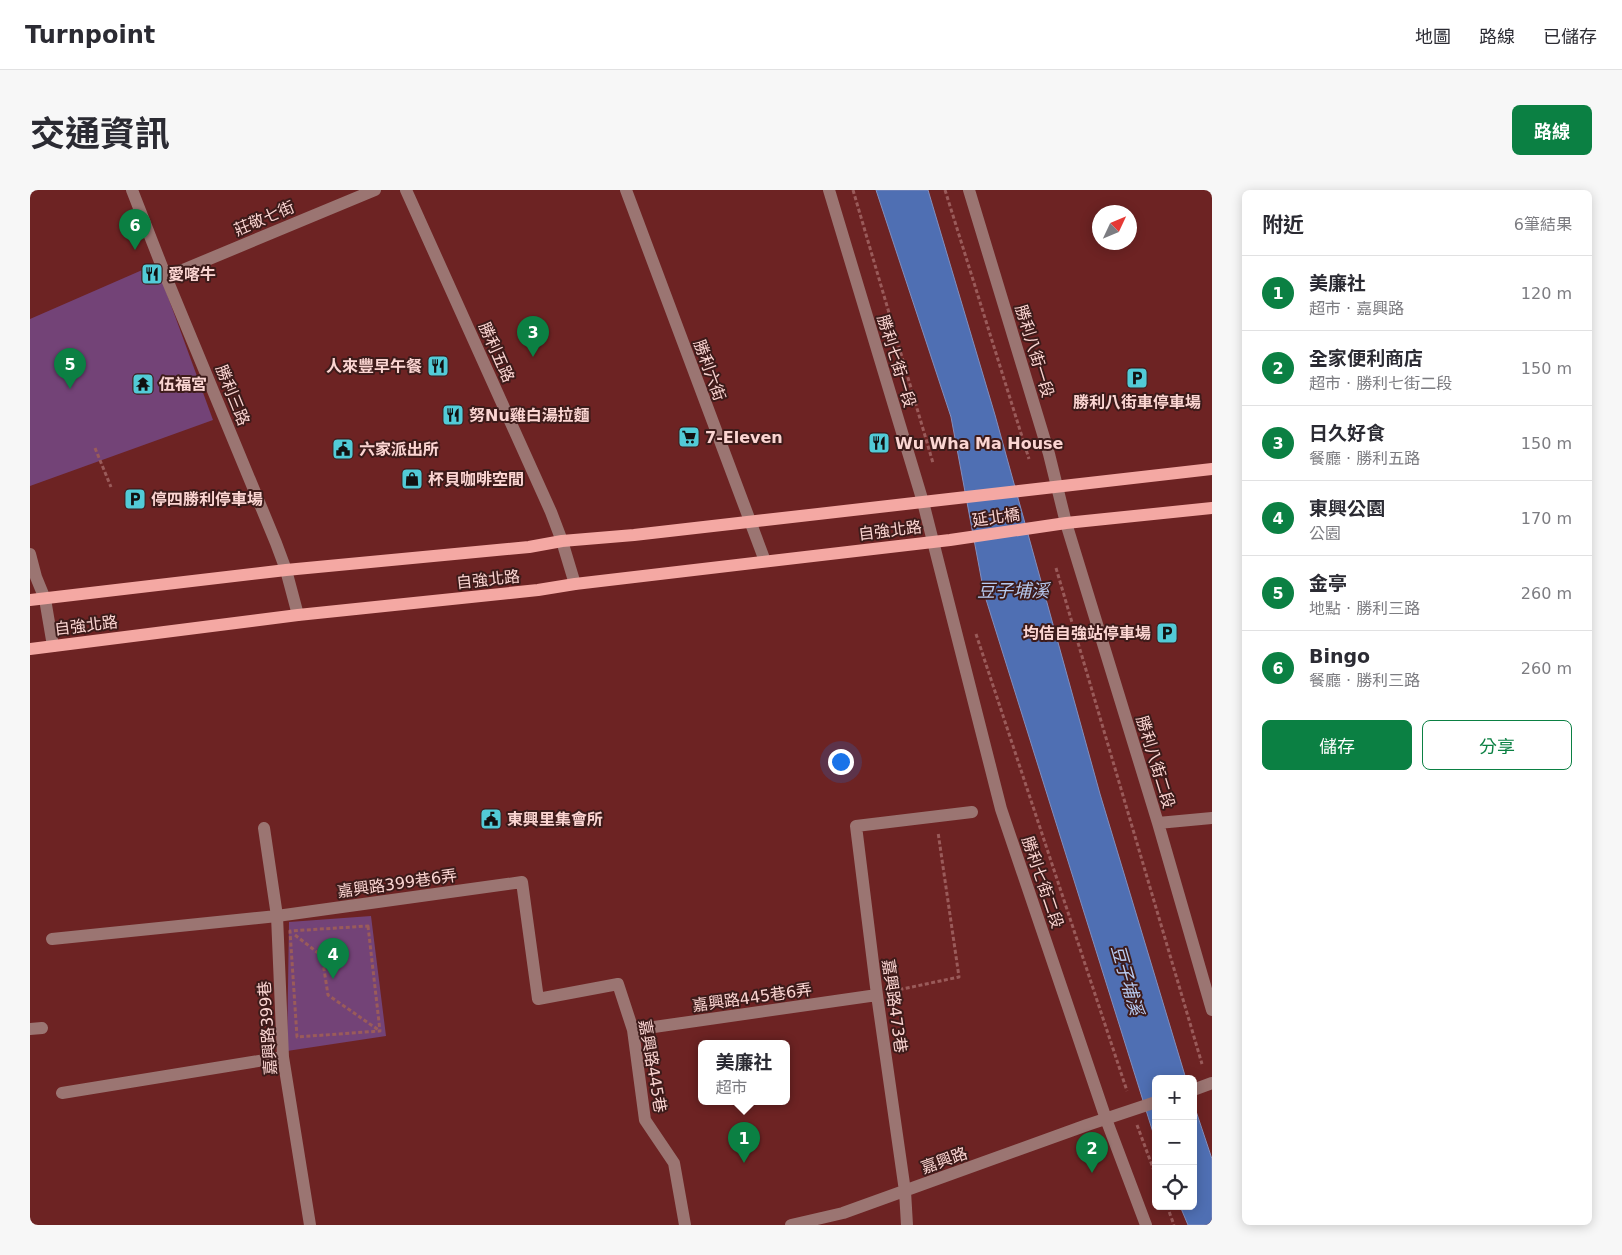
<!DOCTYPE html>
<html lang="zh-TW">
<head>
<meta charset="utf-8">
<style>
	:root { --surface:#fff; --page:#f7f7f7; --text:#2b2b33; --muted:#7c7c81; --line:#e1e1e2; --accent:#0b8043 }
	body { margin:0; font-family:"DejaVu Sans","Noto Sans TC",sans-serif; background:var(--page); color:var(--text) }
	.controls { position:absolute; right:15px; bottom:15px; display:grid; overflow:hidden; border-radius:8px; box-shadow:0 2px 12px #0003 }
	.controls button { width:45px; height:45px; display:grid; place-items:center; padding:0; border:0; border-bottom:1px solid var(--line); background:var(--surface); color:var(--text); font:25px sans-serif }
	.compass { position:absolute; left:1062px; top:15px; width:45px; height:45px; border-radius:50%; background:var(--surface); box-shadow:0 2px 12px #0003; rotate:46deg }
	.you { position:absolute; left:810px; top:571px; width:18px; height:18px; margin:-12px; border:4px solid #fff; border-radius:50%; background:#1a73e8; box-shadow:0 0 0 8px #1a73e833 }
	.badge { display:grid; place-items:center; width:32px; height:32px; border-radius:50%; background:var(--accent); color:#fff; font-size:16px; font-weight:700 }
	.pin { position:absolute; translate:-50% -41px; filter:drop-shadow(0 1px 2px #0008) }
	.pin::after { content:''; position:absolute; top:26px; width:18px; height:15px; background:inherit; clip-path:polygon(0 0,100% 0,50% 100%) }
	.popup { position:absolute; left:668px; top:850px; width:92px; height:65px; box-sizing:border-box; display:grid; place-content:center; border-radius:8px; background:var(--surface); filter:drop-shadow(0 1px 4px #0005); font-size:16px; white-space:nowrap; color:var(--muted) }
	.popup b { font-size:19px; color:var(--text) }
	.popup::after { content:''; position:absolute; left:50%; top:100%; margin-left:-10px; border:10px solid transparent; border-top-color:var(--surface) }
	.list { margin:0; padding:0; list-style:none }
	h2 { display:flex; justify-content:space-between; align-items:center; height:65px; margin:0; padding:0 20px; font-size:21px }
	h2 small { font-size:16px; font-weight:400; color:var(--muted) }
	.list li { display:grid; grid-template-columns:32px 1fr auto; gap:15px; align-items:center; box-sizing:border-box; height:75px; padding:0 20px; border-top:1px solid var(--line) }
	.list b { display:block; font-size:19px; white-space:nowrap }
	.list p { margin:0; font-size:16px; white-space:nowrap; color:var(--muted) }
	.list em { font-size:16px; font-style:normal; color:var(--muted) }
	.actions { display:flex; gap:10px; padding:15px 20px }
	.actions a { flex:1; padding:11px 0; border:1px solid var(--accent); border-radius:8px; text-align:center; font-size:18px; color:var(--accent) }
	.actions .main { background:var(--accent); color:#fff }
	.icon { flex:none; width:28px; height:28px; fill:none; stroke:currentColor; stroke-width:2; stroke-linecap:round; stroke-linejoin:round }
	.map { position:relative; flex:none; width:1182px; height:1035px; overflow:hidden; border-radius:8px }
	header { display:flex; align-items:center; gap:30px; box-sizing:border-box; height:70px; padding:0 25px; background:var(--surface); border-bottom:1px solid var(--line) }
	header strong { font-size:24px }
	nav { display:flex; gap:28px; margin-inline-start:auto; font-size:18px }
	.intro { display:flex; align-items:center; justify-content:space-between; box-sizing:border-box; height:120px; padding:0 30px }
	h1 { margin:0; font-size:35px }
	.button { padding:12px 22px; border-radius:8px; background:var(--accent); color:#fff; font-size:18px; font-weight:700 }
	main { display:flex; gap:30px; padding:0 30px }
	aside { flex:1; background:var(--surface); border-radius:8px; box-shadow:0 2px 12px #0003 }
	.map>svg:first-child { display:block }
	.green { fill:#734377 }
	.water { fill:#4f6fb3; stroke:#838ebc }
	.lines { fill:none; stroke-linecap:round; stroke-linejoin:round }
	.path { stroke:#9a5b5a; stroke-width:3; stroke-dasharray:4 2.5; stroke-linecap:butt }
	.minor { stroke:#9b7572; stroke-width:12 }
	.major { stroke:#f4a8a3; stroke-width:12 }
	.labels { text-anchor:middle; stroke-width:4; stroke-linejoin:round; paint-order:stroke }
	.street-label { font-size:16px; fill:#fbd5d2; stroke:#3d1b1a }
	.poi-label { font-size:16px; font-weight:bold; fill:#fbd5d2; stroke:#3d1b1a; text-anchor:start }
	.water-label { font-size:18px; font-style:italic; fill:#b8cbf1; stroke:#3d1b1a }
</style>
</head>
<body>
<header>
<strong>Turnpoint</strong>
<nav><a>地圖</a><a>路線</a><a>已儲存</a></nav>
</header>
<div class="intro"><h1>交通資訊</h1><a class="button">路線</a></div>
<main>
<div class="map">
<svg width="1182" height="1035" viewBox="0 0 1182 1035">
	<rect width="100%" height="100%" fill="#6d2323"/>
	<path class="green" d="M126,74L183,230L0,296V129Z
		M341,726L356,846L257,861L259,732Z"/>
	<path class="water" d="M846,0H898L965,225L1070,604L1156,889H1126V952L954,403L921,227Z
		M1163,912L1182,969V1035H1158L1150,1016H1163Z"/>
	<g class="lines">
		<path class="path" d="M823,0L903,273
			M915,0L999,269
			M65,258L81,297
			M1026,378L1172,874
			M946,444L1097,901
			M338,736L350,841L267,847L260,741Z
			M265,745L292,766L298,805L350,841
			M863,801L929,787L908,642
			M1107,935L1126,986
			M1137,1016L1144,1035"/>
		<path class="minor" d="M102,0L136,87L246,353L256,380L268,425
			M376,0L521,322L532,351L545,394
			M596,0L735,371
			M799,0L893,312L971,619L1076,929L1116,1035
			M939,0L1019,264L1036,333L1128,633L1182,820
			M136,87L345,0
			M0,364L6,387L15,409L23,456
			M1128,633L1182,628
			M234,638L247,726L253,867L280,1035
			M22,749L247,726L492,692L508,809L588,794L603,840L615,930L644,973L655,1035
			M0,839L12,838
			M603,840L847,805
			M1163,900L1182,893
			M32,903L253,867
			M761,1035L813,1023L1057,935L1126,912
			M877,1035L875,1001L847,805L826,636L942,622"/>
		<path class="major" d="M0,410L256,380L499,357L532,351L604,345L1182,279
			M0,459L268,425L508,400L545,394L920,350L1036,333L1182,318"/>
	</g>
	<defs>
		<g id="restaurant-square" transform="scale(1.125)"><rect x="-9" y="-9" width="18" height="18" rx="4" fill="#52cbd7" stroke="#3d1b1a"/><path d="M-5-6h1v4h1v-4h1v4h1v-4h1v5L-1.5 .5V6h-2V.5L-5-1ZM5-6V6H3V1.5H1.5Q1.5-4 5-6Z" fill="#111"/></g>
		<g id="parking-square" transform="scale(1.125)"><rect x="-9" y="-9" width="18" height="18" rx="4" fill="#52cbd7" stroke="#3d1b1a"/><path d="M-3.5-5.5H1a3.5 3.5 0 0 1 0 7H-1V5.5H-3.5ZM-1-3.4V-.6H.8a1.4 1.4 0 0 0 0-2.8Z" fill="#111"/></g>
		<g id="temple-square" transform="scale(1.125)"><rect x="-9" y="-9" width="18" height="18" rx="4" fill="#52cbd7" stroke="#3d1b1a"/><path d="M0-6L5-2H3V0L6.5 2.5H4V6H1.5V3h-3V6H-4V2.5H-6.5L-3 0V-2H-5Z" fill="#111"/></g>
		<g id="supermarket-square" transform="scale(1.125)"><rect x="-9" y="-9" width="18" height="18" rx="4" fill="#52cbd7" stroke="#3d1b1a"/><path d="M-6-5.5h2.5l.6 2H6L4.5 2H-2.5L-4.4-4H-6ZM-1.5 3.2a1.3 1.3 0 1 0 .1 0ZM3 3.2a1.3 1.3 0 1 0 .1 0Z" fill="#111"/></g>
		<g id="civic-square" transform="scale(1.125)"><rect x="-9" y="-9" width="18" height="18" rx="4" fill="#52cbd7" stroke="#3d1b1a"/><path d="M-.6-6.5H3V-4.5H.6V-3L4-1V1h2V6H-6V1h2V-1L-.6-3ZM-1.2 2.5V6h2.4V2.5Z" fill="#111"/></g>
		<g id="shop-square" transform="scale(1.125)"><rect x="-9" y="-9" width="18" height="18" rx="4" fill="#52cbd7" stroke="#3d1b1a"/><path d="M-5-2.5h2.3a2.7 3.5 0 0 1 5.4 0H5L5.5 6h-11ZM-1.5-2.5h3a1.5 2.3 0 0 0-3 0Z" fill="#111"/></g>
	</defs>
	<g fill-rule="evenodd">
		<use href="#restaurant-square" x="122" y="84"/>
		<use href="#restaurant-square" x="408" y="176"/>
		<use href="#parking-square" x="1107" y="188"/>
		<use href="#temple-square" x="113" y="194"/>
		<use href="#restaurant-square" x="423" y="225"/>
		<use href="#supermarket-square" x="659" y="247"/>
		<use href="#restaurant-square" x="849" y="253"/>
		<use href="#civic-square" x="313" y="259"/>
		<use href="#shop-square" x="382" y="289"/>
		<use href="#parking-square" x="105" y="309"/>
		<use href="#parking-square" x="1137" y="443"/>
		<use href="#civic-square" x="461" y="629"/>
	</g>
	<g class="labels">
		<g class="street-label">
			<text transform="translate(234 28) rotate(-23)" y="6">莊敬七街</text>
			<text transform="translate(1005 161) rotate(73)" y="6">勝利八街一段</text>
			<text transform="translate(467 162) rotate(66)" y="6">勝利五路</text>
			<text transform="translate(867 171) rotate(73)" y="6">勝利七街一段</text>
			<text transform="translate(680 180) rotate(70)" y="6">勝利六街</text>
			<text transform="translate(203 205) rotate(68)" y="6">勝利三路</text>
			<text transform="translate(966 327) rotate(-8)" y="6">延北橋</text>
			<text transform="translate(860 340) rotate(-7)" y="6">自強北路</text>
			<text transform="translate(458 389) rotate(-6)" y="6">自強北路</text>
			<text transform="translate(56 435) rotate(-7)" y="6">自強北路</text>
			<text transform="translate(1126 572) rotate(73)" y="6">勝利八街二段</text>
			<text transform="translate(1013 692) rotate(71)" y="6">勝利七街二段</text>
			<text transform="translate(367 693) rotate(-8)" y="6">嘉興路399巷6弄</text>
			<text transform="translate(722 807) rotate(-8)" y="6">嘉興路445巷6弄</text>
			<text transform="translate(865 816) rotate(82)" y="6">嘉興路473巷</text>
			<text transform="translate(237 838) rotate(-94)" y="6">嘉興路399巷</text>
			<text transform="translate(623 876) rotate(80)" y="6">嘉興路445巷</text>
			<text transform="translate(914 970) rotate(-20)" y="6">嘉興路</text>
		</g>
		<g class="poi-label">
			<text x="138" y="90">愛喀牛</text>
			<text x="392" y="182" text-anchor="end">人來豐早午餐</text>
			<text x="129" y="200">伍福宮</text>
			<text x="1107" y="218" text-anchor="middle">勝利八街車停車場</text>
			<text x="439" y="231">努Nu雞白湯拉麵</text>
			<text x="675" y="253">7-Eleven</text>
			<text x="865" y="259">Wu Wha Ma House</text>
			<text x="329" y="265">六家派出所</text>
			<text x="398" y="295">杯貝咖啡空間</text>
			<text x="121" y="315">停四勝利停車場</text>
			<text x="1121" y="449" text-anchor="end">均佶自強站停車場</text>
			<text x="477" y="635">東興里集會所</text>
		</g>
		<g class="water-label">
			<text x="983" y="407">豆子埔溪</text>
			<text transform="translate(1097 790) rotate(74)" y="6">豆子埔溪</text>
		</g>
	</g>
</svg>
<div class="controls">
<button>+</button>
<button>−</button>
<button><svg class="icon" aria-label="locate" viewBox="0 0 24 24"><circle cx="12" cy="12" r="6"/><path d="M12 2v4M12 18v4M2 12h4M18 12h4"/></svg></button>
</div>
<svg class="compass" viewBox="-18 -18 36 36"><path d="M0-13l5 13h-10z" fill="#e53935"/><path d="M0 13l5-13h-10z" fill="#7c7c81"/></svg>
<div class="you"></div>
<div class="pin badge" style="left:714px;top:973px">1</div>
<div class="popup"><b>美廉社</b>超市</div>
<div class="pin badge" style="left:1062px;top:983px">2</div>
<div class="pin badge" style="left:503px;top:167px">3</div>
<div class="pin badge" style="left:303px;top:789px">4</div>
<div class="pin badge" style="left:40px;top:199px">5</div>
<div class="pin badge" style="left:105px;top:60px">6</div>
</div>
<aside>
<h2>附近<small>6筆結果</small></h2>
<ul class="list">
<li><span class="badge">1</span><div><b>美廉社</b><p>超市 · 嘉興路</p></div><em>120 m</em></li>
<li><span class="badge">2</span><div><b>全家便利商店</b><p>超市 · 勝利七街二段</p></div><em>150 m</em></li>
<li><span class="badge">3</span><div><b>日久好食</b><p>餐廳 · 勝利五路</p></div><em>150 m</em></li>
<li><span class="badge">4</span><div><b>東興公園</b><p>公園</p></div><em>170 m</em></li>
<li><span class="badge">5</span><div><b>金亭</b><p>地點 · 勝利三路</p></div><em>260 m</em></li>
<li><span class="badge">6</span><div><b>Bingo</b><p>餐廳 · 勝利三路</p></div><em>260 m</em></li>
</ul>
<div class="actions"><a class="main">儲存</a><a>分享</a></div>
</aside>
</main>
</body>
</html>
